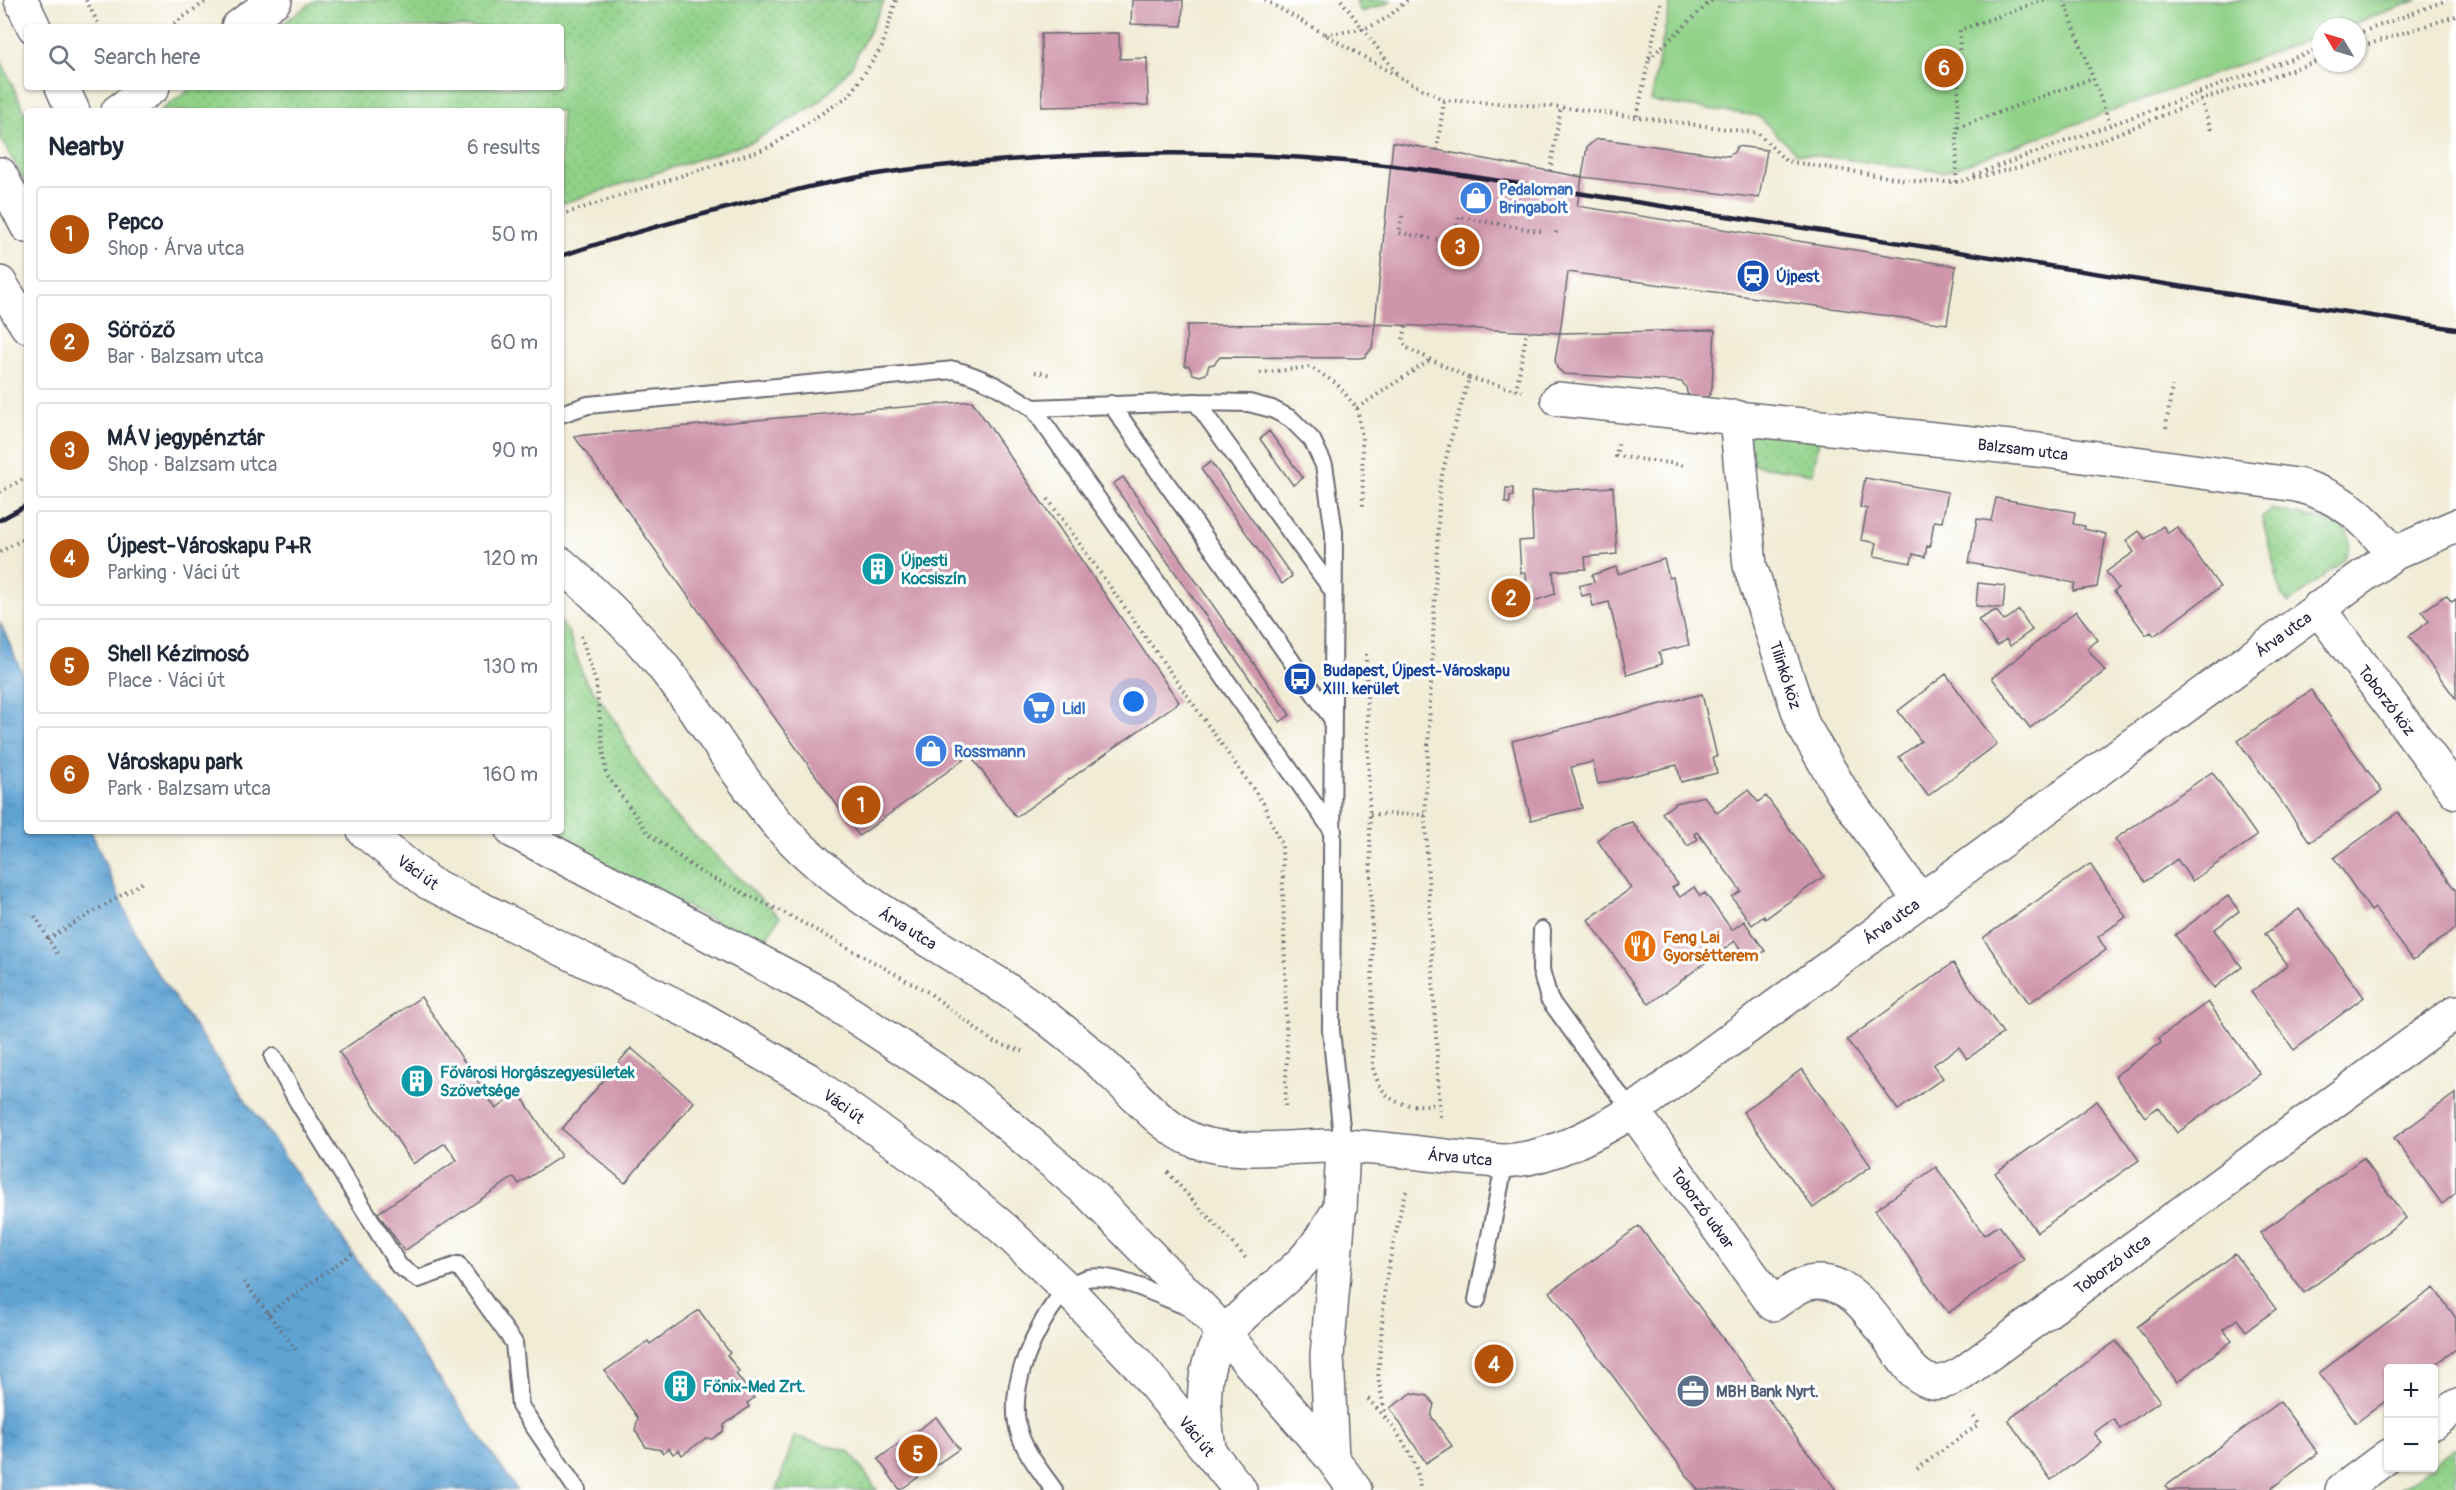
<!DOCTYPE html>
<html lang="en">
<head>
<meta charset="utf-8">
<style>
	:root { --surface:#fff; --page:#f2f2f3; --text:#1f2937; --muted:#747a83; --line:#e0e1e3; --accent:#b45309 }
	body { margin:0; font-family:Pangolin,sans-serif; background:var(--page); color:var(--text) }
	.controls { position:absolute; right:18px; bottom:18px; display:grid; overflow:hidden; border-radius:6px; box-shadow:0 2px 4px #0004 }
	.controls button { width:54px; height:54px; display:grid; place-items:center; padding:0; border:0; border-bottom:2px solid var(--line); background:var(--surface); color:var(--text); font:30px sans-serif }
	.compass { position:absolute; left:2312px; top:18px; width:54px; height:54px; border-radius:50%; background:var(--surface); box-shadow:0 2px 4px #0004; rotate:308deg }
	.you { position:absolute; left:1134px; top:702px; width:21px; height:21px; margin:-15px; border:4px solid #fff; border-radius:50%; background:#1a73e8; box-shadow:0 0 0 9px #1a73e833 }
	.badge { display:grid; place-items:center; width:39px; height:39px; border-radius:50%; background:var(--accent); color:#fff; font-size:20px; font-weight:700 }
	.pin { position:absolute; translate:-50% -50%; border:3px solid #fff; box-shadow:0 2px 6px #0006 }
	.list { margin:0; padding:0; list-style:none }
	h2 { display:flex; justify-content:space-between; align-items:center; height:78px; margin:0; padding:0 24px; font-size:26px }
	h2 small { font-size:20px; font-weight:400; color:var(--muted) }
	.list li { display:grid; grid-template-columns:39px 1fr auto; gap:18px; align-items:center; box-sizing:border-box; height:96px; margin:0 12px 12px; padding:0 12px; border:2px solid var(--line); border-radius:6px }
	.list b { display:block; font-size:22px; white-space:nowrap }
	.list p { margin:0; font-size:20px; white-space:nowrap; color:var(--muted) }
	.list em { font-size:20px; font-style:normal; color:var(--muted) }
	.icon { flex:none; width:33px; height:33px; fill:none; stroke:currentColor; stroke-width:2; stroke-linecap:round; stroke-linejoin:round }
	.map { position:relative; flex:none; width:2456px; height:1490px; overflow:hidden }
	.search { position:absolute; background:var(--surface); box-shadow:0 2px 4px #0004; left:24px; top:24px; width:540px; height:66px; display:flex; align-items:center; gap:15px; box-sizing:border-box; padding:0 21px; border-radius:6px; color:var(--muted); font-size:22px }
	.panel { position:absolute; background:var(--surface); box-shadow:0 2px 4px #0004; left:24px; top:108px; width:540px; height:726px; border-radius:6px }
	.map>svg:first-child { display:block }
	.grass { fill:url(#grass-dots); stroke:#597a62; stroke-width:1.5 }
	.park { fill:#90d188; stroke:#597a62; stroke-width:1.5 }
	.water { fill:url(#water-ripples); stroke:#406287; stroke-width:1.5 }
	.building { fill:#cf95ab }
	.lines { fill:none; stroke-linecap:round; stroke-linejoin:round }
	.service-casing { stroke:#6a6971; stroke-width:20 }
	.minor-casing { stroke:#6a6971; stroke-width:36 }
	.primary-casing { stroke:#6a6971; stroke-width:36 }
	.path { stroke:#6a6971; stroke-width:4; stroke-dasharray:1.5 4.5; stroke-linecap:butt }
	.service { stroke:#fff; stroke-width:16 }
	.minor { stroke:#fff; stroke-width:33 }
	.primary { stroke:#fff; stroke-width:33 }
	.rail { stroke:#22223b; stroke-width:4.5 }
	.labels { text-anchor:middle; stroke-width:6; stroke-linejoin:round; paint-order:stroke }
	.shop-label { font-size:16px; font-weight:bold; fill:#366cbe; stroke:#fff; text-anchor:start }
	.transit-label { font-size:16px; font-weight:bold; fill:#164399; stroke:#fff; text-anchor:start }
	.street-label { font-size:16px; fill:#22223b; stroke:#fff }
	.culture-label { font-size:16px; font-weight:bold; fill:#0d838f; stroke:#fff; text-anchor:start }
	.food-label { font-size:16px; font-weight:bold; fill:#c56008; stroke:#fff; text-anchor:start }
	.service-label { font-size:16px; font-weight:bold; fill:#4e5e75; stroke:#fff; text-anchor:start }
</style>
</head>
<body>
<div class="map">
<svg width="2456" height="1490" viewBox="0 0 2456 1490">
	<defs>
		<pattern id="grass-dots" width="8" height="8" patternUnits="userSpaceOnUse" patternTransform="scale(1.5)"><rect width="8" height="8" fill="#90d188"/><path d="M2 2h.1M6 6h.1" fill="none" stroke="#7cb376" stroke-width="1.8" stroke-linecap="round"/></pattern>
		<pattern id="water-ripples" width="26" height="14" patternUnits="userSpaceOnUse" patternTransform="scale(1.5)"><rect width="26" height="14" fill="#5ea3d3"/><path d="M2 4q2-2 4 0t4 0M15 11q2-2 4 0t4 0" fill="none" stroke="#4d84ac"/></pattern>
	</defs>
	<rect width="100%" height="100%" fill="#fff"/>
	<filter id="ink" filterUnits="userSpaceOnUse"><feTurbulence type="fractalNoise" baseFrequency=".0167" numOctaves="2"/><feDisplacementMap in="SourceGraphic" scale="12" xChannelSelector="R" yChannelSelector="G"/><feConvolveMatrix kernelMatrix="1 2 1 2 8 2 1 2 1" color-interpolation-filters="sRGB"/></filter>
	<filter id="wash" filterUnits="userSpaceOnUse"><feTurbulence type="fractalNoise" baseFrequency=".008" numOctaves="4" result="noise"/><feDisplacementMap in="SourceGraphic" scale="24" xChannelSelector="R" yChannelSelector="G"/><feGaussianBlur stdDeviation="1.35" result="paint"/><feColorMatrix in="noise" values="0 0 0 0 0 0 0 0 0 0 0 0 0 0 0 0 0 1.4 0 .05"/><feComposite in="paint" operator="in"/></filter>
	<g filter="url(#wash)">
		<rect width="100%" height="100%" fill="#f1ecd6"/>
		<path class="grass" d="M315,0H885L851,67L820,102L754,141L561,204V111H160L193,87H561V27H278Z
			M1355,0H1391L1387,4L1361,12Z
			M0,58L27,117V184L0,138Z
			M1743,430L1819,440L1813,474L1747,464Z
			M2271,509L2339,523C2352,534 2353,545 2344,560L2289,603L2281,594L2262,517Z
			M561,622L568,631L584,678L616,721L632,754L670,812L780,917L762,945L606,866L549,831H561Z
			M794,1436L850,1452L877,1490H777Z
			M2456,1447V1490H2398L2429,1468H2434V1464Z"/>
		<path class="park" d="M1671,0H2418L2344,27H2321V35L1944,172L1796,153L1758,116L1650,101Z"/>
		<path class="water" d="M0,622L27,684V831H91L144,954L517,1490H0Z"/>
		<g id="blocks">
			<path class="building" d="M1132,0H1183L1182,26L1131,24Z
				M1119,33L1120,59L1147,58L1148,105L1042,107L1041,34Z
				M1601,139L1729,156L1734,152L1737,146L1767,150L1759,198L1582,177L1577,206L1956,266L1947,324L1568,272L1560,333L1715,330L1712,388L1710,394L1704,400L1691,398L1687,393L1686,387L1682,382L1676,381L1564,374L1557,368L1555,360L1560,333L1375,324L1372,348L1365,357L1360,358L1220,357L1214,364L1209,365L1206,374L1200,376L1193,374L1189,366H1185L1187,325L1375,324L1393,142L1582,177L1587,147L1595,140Z
				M972,401L1179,702L1016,817L970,755L859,836L574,436Z
				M1269,431L1303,478L1293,485L1260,439Z
				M1211,462L1292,576L1282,584L1201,469Z
				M1123,477L1290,715L1280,722L1113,484Z
				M1865,478L1948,492L1942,522L1934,521L1930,547L1927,546L1925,557L1913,554L1911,563L1874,556L1877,543L1861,540L1867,509L1860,507Z
				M1613,487L1617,554L1585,557L1586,569L1553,571L1555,594L1528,603L1526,573H1521L1519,541L1533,540L1531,492Z
				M1506,488H1513V496H1510V503H1505Z
				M1996,498L2075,512L2073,524L2085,526L2084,529L2106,534L2097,587L2073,591L2075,583L1969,563L1977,519L1991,521Z
				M2163,526L2168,533L2177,527L2220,587L2154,636L2151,632L2146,635L2114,591L2118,588L2106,572L2134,552L2126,541L2139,531L2145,539Z
				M1664,559L1669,578L1673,577L1689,645L1659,652L1662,664L1627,675L1609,602L1593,606L1590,594L1582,596L1579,586L1594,582L1592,575L1616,567L1618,574Z
				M1978,583L2005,586L2003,608L1976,606Z
				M2446,595L2452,602L2456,599V699L2409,636L2429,621L2422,612Z
				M1996,610L2004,621L2019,610L2032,630L2010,646L2006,639L1997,646L1978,620Z
				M2076,611L2098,640L2087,648L2105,671L2030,728L1992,678Z
				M1946,674L1997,744L1928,796L1899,757L1921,741L1898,711Z
				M2311,690L2382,791L2310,842L2238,741Z
				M1702,694L1717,757H1713L1717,773L1681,782L1677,765L1598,784L1593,762L1571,767L1582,808L1531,820L1512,741Z
				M2212,772L2257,836L2192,881L2177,859L2145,882L2115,839Z
				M1748,790L1758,802L1766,796L1824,876L1765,919L1764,916L1752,925L1732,897L1741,891L1697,832L1694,834L1698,839L1688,846L1662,813L1676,803L1704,796L1717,813Z
				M2398,812L2456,891V928L2413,960L2375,908L2371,911L2334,858Z
				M1632,822L1678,884L1672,888L1680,897L1694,887L1700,896L1705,893L1732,930L1744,921L1765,951L1749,962L1735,941L1649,1004L1588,920L1631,888L1597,840L1613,828Z
				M2090,864L2126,917L2098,937L2106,950L2029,1003L1983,938Z
				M2228,896L2239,911L2214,930L2242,967L2214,988L2175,935Z
				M2299,909L2364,997L2294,1050L2251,992L2288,965L2265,934Z
				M1953,963L2003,1033L1967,1059L1959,1047L1933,1065L1943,1078L1898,1110L1847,1040Z
				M421,997L496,1109L519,1093L561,1156L519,1184L514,1177L404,1251L378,1213L457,1160L445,1143L413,1164L339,1052Z
				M2208,1002L2260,1074L2177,1133L2158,1107L2145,1117L2115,1076L2161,1043L2159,1038Z
				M631,1048L694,1102L625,1183L562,1129Z
				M1802,1069L1871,1166L1813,1208L1743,1112Z
				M2456,1093V1193L2442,1204L2394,1138Z
				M2097,1101L2139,1160L2037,1232L1995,1173Z
				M2363,1158L2406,1218L2304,1293L2260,1233Z
				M1936,1167L1984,1235L1999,1225L2024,1260L1948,1313L1875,1210Z
				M1639,1226L1836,1490H1698L1550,1292Z
				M2235,1254L2276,1309L2246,1331L2237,1319L2223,1329L2232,1341L2177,1382L2137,1327Z
				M2434,1288L2456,1318V1349L2430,1368H2388V1399L2356,1423L2319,1373Z
				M699,1310L730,1353L727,1355L739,1371L736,1374L754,1398L747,1403L749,1407L724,1425L723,1431L712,1439L706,1438L682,1455L679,1450L673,1454L669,1448L663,1453L661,1450L646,1447L635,1430L638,1418L605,1371L648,1341L650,1344Z
				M2116,1341L2160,1401L2120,1429L2114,1419L2104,1425L2094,1433L2102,1443L2051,1480L2008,1420Z
				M1412,1393L1428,1396L1434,1404L1431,1416L1452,1446L1426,1463L1390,1408Z
				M2280,1402L2318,1453L2269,1490H2169L2166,1486Z
				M936,1417L959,1449L900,1490L878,1459Z"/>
		</g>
	</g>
	<g filter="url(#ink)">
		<use href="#blocks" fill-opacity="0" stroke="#6a6971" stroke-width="1.5"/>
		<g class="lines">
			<g class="service-casing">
				<path id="service" d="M1196,402L1333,591
					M1111,404L1333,720
					M1033,408L1196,402L1249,403L1272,409L1291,419L1312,440L1324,465L1334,532L1331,1030L1343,1146
					M561,414L588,405L954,370C984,377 1007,392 1033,408L1333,831
					M1542,930L1541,970L1549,999L1606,1078L1633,1111
					M273,1057L298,1102L399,1266L418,1279L458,1265L514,1343L520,1406L577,1490
					M1477,1300L1505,1161
					M1054,1490C1042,1473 1027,1455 1020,1435C1015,1420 1015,1401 1018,1385C1024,1354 1052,1290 1084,1279C1112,1270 1166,1299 1193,1309"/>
			</g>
			<g class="minor-casing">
				<path id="minor" d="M238,27L275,0
					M118,111L153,87
					M1558,399L2038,450L2297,485C2342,497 2366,518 2393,554
					M1736,417L1750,566L1803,725L1841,790L1920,901
					M561,564C601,599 639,635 671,677C710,727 743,786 785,832C860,912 963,953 1048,1019C1073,1038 1096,1058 1118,1079C1142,1102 1165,1129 1195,1141C1234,1156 1298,1145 1340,1146C1381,1147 1423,1154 1465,1158C1478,1159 1492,1161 1504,1161C1550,1159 1595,1134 1633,1111L2393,554L2456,526
					M2318,608L2456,792
					M1633,1111L1773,1304C1784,1297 1796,1286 1809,1283C1853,1274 1879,1327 1901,1356C1909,1367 1919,1380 1933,1382C1944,1384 1954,1378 1963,1373L2456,1012
					M1340,1208L1343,1146
					M2434,1422L2456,1406
					M2342,1490L2388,1456"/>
			</g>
			<g class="primary-casing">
				<path id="primary" d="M21,0L34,27
					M62,87L73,111
					M0,174L27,226
					M0,283L27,326
					M364,831L429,883L695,1015L807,1079L935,1171L1004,1229L1066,1288L1137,1363L1240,1490
					M513,831L819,993L969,1092L1088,1192L1208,1315L1332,1458L1355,1490
					M1210,1453C1203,1414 1198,1366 1225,1333C1247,1308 1276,1288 1300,1264C1316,1248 1328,1228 1340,1208
					M1332,1458L1327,1356L1339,1212"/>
			</g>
			<path class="path" d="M86,0L100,27
				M1265,0L1401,78L1444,100L1561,107L1758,133L1786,161L1920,182H1956L2054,159L2201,100L2321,60
				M1341,0L1398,75
				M2064,0L2110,124
				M169,27L208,0
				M1325,34C1365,30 1377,29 1407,0
				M2357,34L2447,0
				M2357,48L2456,16
				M1649,59L1712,0
				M2199,94L2212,133
				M1637,116L1661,0
				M1958,127L2093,78
				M1437,150L1444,100
				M1550,171L1561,107
				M1974,175L2321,48
				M1956,182L1960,30L2044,0
				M561,215L770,147L850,95L882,47L896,0
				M1402,216L1399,233L1454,242L1459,217L1545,232
				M1556,233L1557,230
				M1406,326L1403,340L1407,348L1469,378L1450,442L1440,483L1425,815L1440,1118
				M1035,372L1052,375
				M1260,373L1310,367L1337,384L1357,408L1362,437L1363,506
				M1469,378L1522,391
				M1516,390L1527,331
				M1357,408L1430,360
				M2166,428L2172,386
				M1618,444L1616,456L1684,465
				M0,492L27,477
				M1048,499L1263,803L1282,846L1287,1052L1285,1110
				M0,552L27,537
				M581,636L596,683L606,774L648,833L700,872L783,912L928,992L995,1043L1023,1051
				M1366,654L1372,929L1373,1068C1383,1105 1404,1108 1438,1104
				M1370,814L1425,815
				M35,916L59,957
				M48,939L145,881
				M1168,1172C1193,1203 1222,1229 1247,1260
				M244,1282L297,1351
				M268,1314L354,1252
				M1368,1399C1391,1423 1419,1456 1420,1490
				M1386,1417L1378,1378L1385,1284L1404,1195L1408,1189
				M1917,1469L1979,1424L1971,1413"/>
			<use href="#service" class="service"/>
			<use href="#minor" class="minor"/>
			<use href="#primary" class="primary"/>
			<path class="rail" d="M561,256C625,234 692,217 757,200C781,195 804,187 828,183C879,172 932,166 985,162C1137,148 1291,151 1442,172L2456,329
				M0,520L27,505"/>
		</g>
	</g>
	<defs>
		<g id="shop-disc" transform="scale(1.725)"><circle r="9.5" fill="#3f7fe0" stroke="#fff"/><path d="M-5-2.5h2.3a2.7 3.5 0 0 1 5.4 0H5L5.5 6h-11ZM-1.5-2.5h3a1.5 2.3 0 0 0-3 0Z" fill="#fff"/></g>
		<g id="station-disc" transform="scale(1.725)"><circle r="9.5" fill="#1a4fb4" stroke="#fff"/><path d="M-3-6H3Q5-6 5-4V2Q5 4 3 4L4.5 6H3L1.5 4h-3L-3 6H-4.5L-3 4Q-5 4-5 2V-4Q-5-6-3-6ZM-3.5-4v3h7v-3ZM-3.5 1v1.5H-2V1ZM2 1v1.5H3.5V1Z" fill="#fff"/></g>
		<g id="building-disc" transform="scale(1.725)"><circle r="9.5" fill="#0f9aa8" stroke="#fff"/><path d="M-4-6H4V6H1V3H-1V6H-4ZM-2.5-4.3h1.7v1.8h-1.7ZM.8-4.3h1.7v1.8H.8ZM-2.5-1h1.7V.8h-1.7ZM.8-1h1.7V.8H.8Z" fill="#fff"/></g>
		<g id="bus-disc" transform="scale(1.725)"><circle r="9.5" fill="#1a4fb4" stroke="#fff"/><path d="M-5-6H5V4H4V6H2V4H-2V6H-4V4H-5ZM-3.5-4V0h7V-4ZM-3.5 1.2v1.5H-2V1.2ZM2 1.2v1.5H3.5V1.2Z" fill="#fff"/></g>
		<g id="supermarket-disc" transform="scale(1.725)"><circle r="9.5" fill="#3f7fe0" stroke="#fff"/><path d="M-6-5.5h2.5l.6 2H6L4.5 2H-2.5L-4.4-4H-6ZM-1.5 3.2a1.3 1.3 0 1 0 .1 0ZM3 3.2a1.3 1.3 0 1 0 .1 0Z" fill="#fff"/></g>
		<g id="restaurant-disc" transform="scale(1.725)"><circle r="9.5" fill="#e8710a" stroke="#fff"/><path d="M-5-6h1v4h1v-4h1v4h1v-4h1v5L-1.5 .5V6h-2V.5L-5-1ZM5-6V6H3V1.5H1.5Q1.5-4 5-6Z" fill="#fff"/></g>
		<g id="office-disc" transform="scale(1.725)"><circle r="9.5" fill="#5c6f8a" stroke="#fff"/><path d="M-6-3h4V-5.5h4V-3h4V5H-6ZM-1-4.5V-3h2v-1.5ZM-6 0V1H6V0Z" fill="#fff"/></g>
	</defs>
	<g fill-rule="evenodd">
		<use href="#shop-disc" x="1476" y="198"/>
		<use href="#station-disc" x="1753" y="276"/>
		<use href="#building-disc" x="878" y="569"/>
		<use href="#bus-disc" x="1300" y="679"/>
		<use href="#supermarket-disc" x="1039" y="708"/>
		<use href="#shop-disc" x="931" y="751"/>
		<use href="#restaurant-disc" x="1640" y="946"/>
		<use href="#building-disc" x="417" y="1081"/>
		<use href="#building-disc" x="680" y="1386"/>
		<use href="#office-disc" x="1693" y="1391"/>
	</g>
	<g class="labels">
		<g class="shop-label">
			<text x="1499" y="195">Pedaloman<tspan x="1499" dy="18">Bringabolt</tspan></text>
			<text x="1062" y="714">Lidl</text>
			<text x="954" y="757">Rossmann</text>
		</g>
		<g class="transit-label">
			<text x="1776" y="282">Újpest</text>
			<text x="1323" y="676">Budapest, Újpest-Városkapu<tspan x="1323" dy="18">XIII. kerület</tspan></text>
		</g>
		<g class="street-label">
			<text transform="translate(2023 449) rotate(7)" y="6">Balzsam utca</text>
			<text transform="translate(2283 634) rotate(-36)" y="6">Árva utca</text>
			<text transform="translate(1786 675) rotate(72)" y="6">Tilinkó köz</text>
			<text transform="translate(2387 700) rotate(53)" y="6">Toborzó köz</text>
			<text transform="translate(418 872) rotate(36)" y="6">Váci út</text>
			<text transform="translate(1891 921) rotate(-36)" y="6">Árva utca</text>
			<text transform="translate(908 928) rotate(32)" y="6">Árva utca</text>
			<text transform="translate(844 1106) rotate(36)" y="6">Váci út</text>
			<text transform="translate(1460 1157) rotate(5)" y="6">Árva utca</text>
			<text transform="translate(1703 1208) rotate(54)" y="6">Toborzó udvar</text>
			<text transform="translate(2112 1264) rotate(-36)" y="6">Toborzó utca</text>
			<text transform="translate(1197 1436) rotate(51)" y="6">Váci út</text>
		</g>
		<g class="culture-label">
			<text x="901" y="566">Újpesti<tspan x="901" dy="18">Kocsiszín</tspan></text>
			<text x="440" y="1078">Fővárosi Horgászegyesületek<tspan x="440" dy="18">Szövetsége</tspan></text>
			<text x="703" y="1392">Főnix-Med Zrt.</text>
		</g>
		<g class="food-label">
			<text x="1663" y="943">Feng Lai<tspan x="1663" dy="18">Gyorsétterem</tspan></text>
		</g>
		<g class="service-label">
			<text x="1716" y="1397">MBH Bank Nyrt.</text>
		</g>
	</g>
</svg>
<div class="controls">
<button>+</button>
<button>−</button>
</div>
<svg class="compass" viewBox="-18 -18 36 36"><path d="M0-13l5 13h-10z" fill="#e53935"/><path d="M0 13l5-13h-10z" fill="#747a83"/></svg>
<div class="you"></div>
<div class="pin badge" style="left:861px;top:805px">1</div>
<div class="pin badge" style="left:1511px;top:598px">2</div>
<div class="pin badge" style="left:1460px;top:247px">3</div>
<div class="pin badge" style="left:1494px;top:1364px">4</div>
<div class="pin badge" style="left:918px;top:1454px">5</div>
<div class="pin badge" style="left:1944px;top:68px">6</div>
<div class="search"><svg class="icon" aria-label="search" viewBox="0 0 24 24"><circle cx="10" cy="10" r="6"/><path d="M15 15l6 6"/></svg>Search here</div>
<section class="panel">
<h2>Nearby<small>6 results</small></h2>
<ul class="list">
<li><span class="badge">1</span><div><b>Pepco</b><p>Shop · Árva utca</p></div><em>50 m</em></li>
<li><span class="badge">2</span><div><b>Söröző</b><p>Bar · Balzsam utca</p></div><em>60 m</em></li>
<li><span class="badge">3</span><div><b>MÁV jegypénztár</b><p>Shop · Balzsam utca</p></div><em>90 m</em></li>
<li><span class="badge">4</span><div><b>Újpest-Városkapu P+R</b><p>Parking · Váci út</p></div><em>120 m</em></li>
<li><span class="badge">5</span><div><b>Shell Kézimosó</b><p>Place · Váci út</p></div><em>130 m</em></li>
<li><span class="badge">6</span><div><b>Városkapu park</b><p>Park · Balzsam utca</p></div><em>160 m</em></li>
</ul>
</section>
</div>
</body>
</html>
